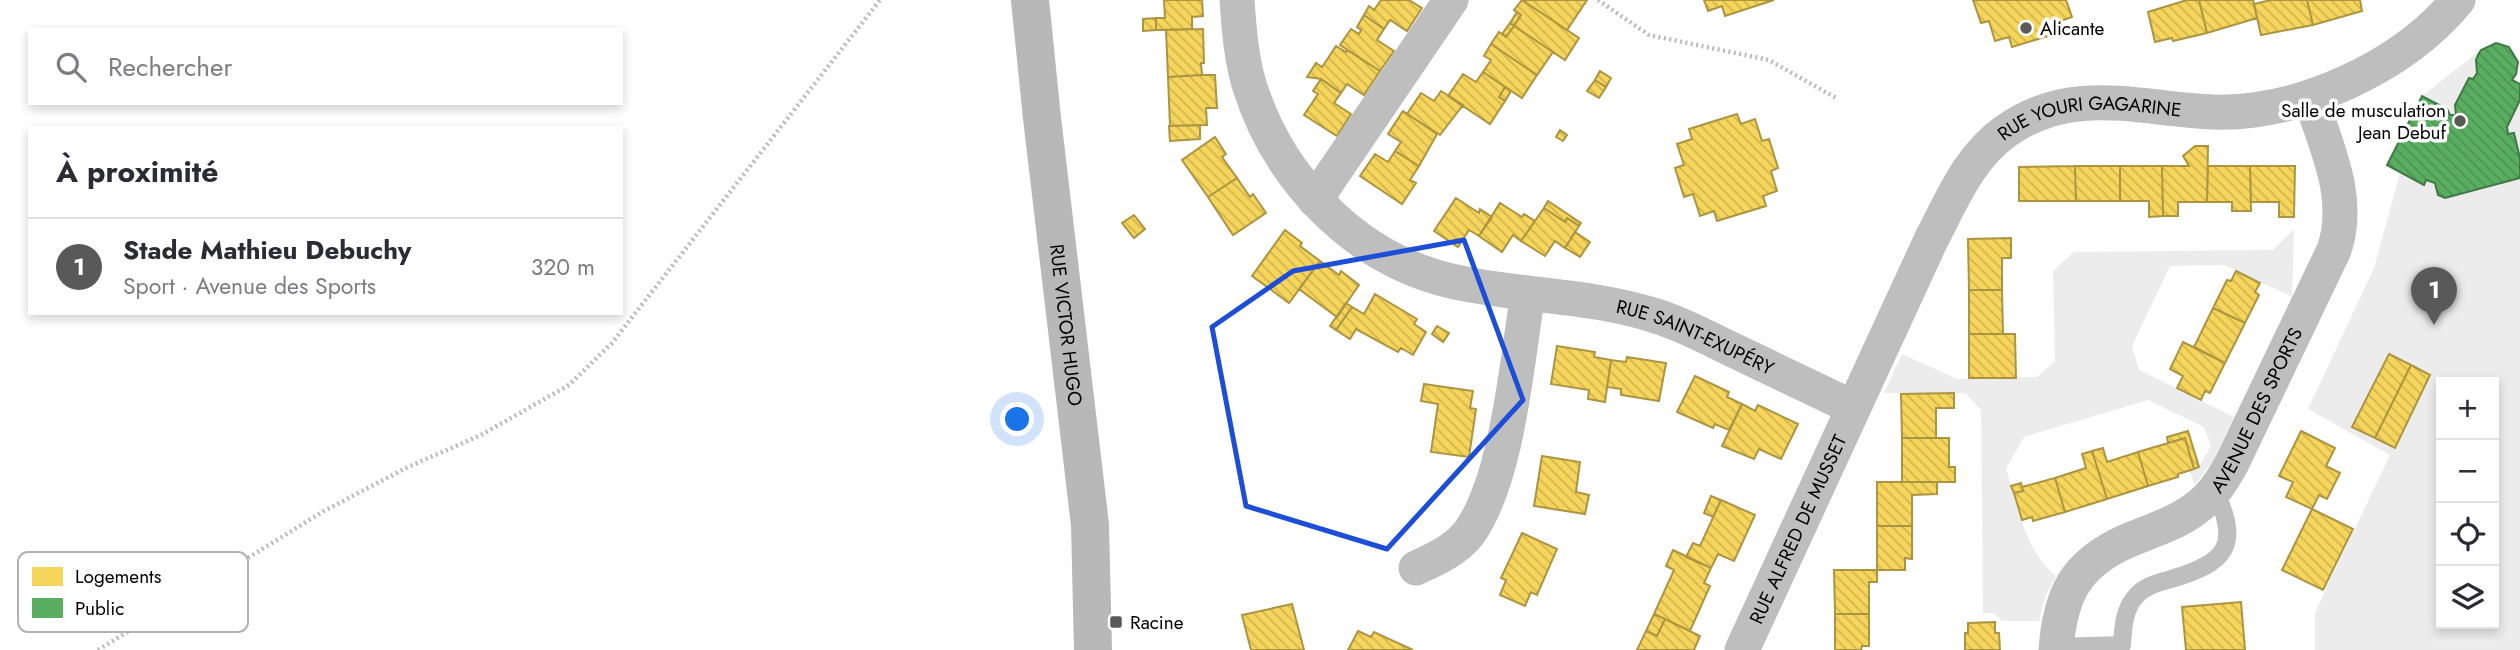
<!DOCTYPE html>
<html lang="fr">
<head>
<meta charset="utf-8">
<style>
	:root { --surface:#fff; --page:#f7f7f7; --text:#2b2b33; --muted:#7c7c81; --line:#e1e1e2; --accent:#595959 }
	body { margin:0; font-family:Jost,sans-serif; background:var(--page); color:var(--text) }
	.controls { position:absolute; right:21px; bottom:21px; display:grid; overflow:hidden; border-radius:0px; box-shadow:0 4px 10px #0003 }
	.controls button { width:63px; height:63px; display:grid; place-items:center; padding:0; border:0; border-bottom:2px solid var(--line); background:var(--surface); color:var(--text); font:35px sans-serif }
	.you { position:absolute; left:1018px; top:420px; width:24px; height:24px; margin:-18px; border:5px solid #fff; border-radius:50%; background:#1a73e8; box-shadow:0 0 0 10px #1a73e833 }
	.badge { display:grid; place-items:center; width:46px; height:46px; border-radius:50%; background:var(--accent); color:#fff; font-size:23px; font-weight:700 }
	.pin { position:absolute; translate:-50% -58px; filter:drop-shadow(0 2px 4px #0008) }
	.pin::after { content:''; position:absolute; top:37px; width:24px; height:21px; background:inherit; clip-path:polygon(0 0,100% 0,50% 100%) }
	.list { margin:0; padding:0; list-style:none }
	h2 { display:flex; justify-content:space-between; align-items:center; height:91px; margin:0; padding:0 28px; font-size:30px }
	h2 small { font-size:23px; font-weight:400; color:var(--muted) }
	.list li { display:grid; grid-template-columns:46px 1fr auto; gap:21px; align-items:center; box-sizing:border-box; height:98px; padding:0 28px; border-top:2px solid var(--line) }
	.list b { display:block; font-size:26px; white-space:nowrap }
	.list p { margin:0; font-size:23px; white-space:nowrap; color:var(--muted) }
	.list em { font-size:23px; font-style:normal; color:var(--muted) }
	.icon { flex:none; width:38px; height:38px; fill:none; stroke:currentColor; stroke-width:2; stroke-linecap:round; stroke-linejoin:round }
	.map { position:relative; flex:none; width:2520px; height:650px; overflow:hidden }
	.search { position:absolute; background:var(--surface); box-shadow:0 4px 10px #0003; left:28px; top:28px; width:595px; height:77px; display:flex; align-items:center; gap:18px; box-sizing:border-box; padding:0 24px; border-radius:0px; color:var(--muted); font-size:26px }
	.panel { position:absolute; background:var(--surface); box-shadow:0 4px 10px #0003; left:28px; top:126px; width:595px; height:189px; border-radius:0px }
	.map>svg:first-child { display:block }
	.green { fill:#ececec; fill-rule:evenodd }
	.homes { fill:url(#homes-back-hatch); stroke:#ac9540; stroke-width:2 }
	.public { fill:url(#public-back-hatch); stroke:#3f7a44; stroke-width:2 }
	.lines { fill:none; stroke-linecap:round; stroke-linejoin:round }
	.path { stroke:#b9b9b9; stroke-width:4.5; stroke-dasharray:2 3.5; stroke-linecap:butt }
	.lane { stroke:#bebebe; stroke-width:18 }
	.street { stroke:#bebebe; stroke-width:35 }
	.secondary { stroke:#b8b8b8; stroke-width:38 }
	.marked { fill:none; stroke:#1d4ed8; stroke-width:5; stroke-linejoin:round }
	.poi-dot { fill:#595959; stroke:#fff; stroke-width:2.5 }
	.labels { text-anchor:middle; stroke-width:7; stroke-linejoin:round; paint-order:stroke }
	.poi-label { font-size:19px; fill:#000; stroke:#fff; text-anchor:start }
	.street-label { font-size:19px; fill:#000; stroke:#fff }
	.key { fill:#fff; stroke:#b2b2b2; stroke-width:2 }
	.key-label { font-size:19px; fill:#000 }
</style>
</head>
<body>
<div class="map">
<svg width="2520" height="650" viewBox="0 0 2520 650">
	<defs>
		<pattern id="homes-back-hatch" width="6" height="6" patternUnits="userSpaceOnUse" patternTransform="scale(1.75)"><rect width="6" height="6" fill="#f6d55c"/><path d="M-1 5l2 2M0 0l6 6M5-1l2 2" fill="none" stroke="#d1b54e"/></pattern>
		<pattern id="public-back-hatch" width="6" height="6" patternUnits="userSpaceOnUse" patternTransform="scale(1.75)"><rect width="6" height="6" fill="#5aae61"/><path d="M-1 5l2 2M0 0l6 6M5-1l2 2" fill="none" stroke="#4c9452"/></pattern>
	</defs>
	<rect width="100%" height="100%" fill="#fff"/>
	<path class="green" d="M2496,43C2517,45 2520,64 2512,80L2520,84V650H2315V612L2390,455L2308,409L2374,268L2400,173L2387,165L2422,96L2481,50ZM2441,382H2494V624H2441Z
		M2294,229L2292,297L2224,265L2170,266L2132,346L2139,370L2234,417L2214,459L2195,485L2189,470L2199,467L2211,446L2204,427L2148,400L2024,437L2006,469C2018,507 2024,549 2056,576L2045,597L2039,621H2001L2000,618L1992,613H1983L1981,410L1965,393H1884L1902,354L1957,379L2037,377L2055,361L2053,271L2074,252L2273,250Z"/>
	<path class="homes" d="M1164,0H1202L1203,16L1192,17V29L1156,30V18H1165Z
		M1381,0H1409L1422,8L1407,31L1390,20L1384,29L1364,15L1369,6L1374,10Z
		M1522,0L1579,38L1565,60L1514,26L1521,15L1514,10Z
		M1522,0H1587L1567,30Z
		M1704,0H1774L1725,16L1722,6L1708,11Z
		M1973,0H2066L2072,17L2058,22L2061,32L2012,47L2009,37L1995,41L1989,21L1981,23Z
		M2187,0H2199L2207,33L2173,41L2172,38L2155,42L2148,12Z
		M2199,0H2253L2257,18L2207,33Z
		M2271,0H2307L2313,25L2261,35L2254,4Z
		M2307,0H2360L2362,11L2313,25Z
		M1517,12L1521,15L1514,26L1510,23Z
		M1364,15L1384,29L1377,40L1394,51L1380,71L1340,45L1351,29L1359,34L1361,30L1357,27Z
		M1156,18V30L1143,31V19Z
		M1510,23L1514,26L1506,37L1502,34Z
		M1514,26L1553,52L1537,75L1491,44L1499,32L1506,37Z
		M1203,29L1204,63H1201L1202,75L1168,77L1166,30Z
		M1491,44L1537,75L1522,98L1483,72L1491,60L1484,56Z
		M1336,46L1346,52L1347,50L1380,71L1364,95L1347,84L1341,93L1321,79L1307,77L1316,63L1322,67Z
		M1600,71L1611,78L1606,87L1595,80Z
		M1483,72L1505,87L1499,97L1505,101L1490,124L1448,96L1463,74L1476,82Z
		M1202,75H1215L1217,108H1206L1207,125L1170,126L1168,77Z
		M1321,79L1341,93L1334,103L1351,114L1337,136L1304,115L1318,94L1313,91Z
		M1595,80L1606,87L1599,98L1587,91Z
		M1505,87L1511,91L1505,101L1499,97Z
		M1441,91L1463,105L1440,135L1407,114L1421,93L1434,101Z
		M1403,111L1437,134L1419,166L1395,151L1401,142L1388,134Z
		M1737,114L1741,124L1755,119L1762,141L1769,139L1778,168L1771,171L1777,191L1763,196L1766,206L1717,221L1714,211L1700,216L1693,194L1684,197L1675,168L1684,165L1677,144L1692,139L1689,129Z
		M1200,125V139L1170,141L1169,126Z
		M1560,130L1567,135L1563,141L1556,137Z
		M1215,137L1226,154L1222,157L1237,178L1208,197L1182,160Z
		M2195,146H2208L2207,202H2178V216H2163L2162,166H2189L2183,156Z
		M1395,151L1419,166L1410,180L1416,183L1402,204L1360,176L1375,154L1388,162Z
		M2075,166L2076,201H2019V167Z
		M2075,166H2120V201H2076Z
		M2120,166H2162L2163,216L2149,217V201H2120Z
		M2208,166H2250L2251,211H2232V202H2207Z
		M2250,166H2295L2294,217H2279V202H2251Z
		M1237,178L1250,197L1253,194L1266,213L1233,235L1208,197Z
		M1456,198L1479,213L1480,209L1492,217L1479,236L1469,230L1458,247L1434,231Z
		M1548,201L1581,223L1579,226L1567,218L1565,222L1544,208Z
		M1500,203L1522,217L1524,214L1535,221L1521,241L1513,235L1502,252L1479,236Z
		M1544,208L1565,222L1567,218L1579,226L1565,248L1555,241L1545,256L1521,241Z
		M1134,215L1145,229L1134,238L1122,223Z
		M1285,230L1302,243L1300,246L1320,261L1289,303L1252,276Z
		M1575,232L1590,242L1580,257L1565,248Z
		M2011,238V258H2002V290H1969L1968,239Z
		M1320,261L1339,275L1341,271L1359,285L1337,317L1299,289Z
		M2236,271L2260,283L2255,292L2259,295L2245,323L2213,308L2227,280L2231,281Z
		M1969,290H2002L2003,334H1969Z
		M1375,294L1417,319L1414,324L1426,332L1413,355L1401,348L1398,352L1356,329L1350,339L1336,330L1352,307L1364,314Z
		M1346,303L1352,307L1336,330L1330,326Z
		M2213,308L2245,323L2225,363L2194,347Z
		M1437,326L1449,333L1443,342L1432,334Z
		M1969,334H2015L2016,378H1969Z
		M2183,342L2225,363L2210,393L2205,391L2201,400L2177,388L2183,376L2170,369Z
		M1557,346L1595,352L1594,357L1611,360L1605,402L1588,399L1589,390L1551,384Z
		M2389,354L2411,365L2375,438L2352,427Z
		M1627,357L1666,363L1659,401L1621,395V389L1607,387L1611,360L1626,362Z
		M2411,365L2430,375L2395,448L2375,438Z
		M1695,376L1729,392L1727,397L1742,404L1729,430L1715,424L1713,428L1677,412Z
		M1424,384L1473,391L1470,408L1476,409L1469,457L1431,452L1438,404L1421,401Z
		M1954,393V408H1936V438H1902L1901,394Z
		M1742,404L1755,411L1758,405L1798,424L1781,459L1759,449L1754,459L1722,446Z
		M2188,431L2199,467L2194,469L2185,438L2168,443L2167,437Z
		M2301,431L2335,448L2326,466L2340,473L2327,499L2319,495L2312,509L2286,497L2293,482L2279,476Z
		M1902,438H1949V467H1955V482H1902Z
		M2185,438L2194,469L2178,474V477L2148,486L2138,452Z
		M2103,448L2107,462L2138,452L2148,486L2107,499L2092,451Z
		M2092,451L2107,499L2065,512L2055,478L2086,468L2082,454Z
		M1542,456L1580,462L1576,492L1589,495L1585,514L1534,506Z
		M2055,478L2065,512L2033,521L2032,517L2022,520L2014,493L2023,491L2022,487Z
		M1877,482H1937V494L1912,495V526H1877Z
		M2021,483L2023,491L2014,493L2011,486Z
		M1711,496L1721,500L1713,517L1704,513Z
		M1721,500L1755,515L1734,561L1718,554L1711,568L1686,557L1693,543L1700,546Z
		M2312,509L2353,529L2323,590L2282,570Z
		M1877,526H1912V559L1905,558V570H1877Z
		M1522,533L1557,549L1537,595L1531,592L1525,606L1500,595L1506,580L1501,578Z
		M1673,550L1711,568L1704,583L1710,586L1690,631L1654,614L1674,570L1666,566Z
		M1834,570H1877V582H1869V614H1835Z
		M2241,602L2245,650H2186L2182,607Z
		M1292,604L1304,650H1251L1242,615Z
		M1654,614L1665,619L1657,636L1646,631Z
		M1835,614H1869V646H1862L1861,650H1835Z
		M1665,619L1700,636L1694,650H1637L1646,631L1657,636Z
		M1995,622V633H1999L2000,650H1965V633H1968V623Z
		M1358,631L1371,637L1374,632L1413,650H1348Z"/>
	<path class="public" d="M2496,43L2509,47L2518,62L2516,74L2512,80L2520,84V100L2507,127L2508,134L2514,133L2520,158V178L2445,198L2438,195L2435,183L2426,180L2424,185L2387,165L2422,96L2447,109L2450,115H2456L2455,105L2469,78L2473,79L2477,73L2476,60L2478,55L2481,50Z"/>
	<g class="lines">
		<path class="path" d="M1598,0L1649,35L1769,60L1836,98
			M98,650L324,511L408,467L481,435L569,385L612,343L880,0"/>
		<path class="lane" d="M2056,647L2122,645C2123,627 2124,608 2137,595C2146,585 2159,583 2171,579C2226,563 2241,546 2215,491"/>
		<g class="street">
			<path id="s1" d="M1237,0C1239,28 1241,57 1249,84C1277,176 1352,256 1447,280C1512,296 1581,294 1646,313C1676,321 1704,336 1733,350C1773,369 1813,388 1852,407"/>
			<path d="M1315,200L1451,0"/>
			<path d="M1416,568C1435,559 1456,550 1469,533C1508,479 1517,360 1528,293"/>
			<path id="s2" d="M1742,650L1931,240C1952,200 1968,158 2006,131C2072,84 2140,109 2213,112C2299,115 2403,67 2458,0"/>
			<path id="s3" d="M2056,650C2060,595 2075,564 2127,541C2150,531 2175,524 2195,509C2212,497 2222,481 2232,463L2334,250C2352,198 2326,146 2310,97"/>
		</g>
		<path class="secondary" id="s4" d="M1030,0L1042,118L1090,525L1093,650"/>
	</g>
	<path class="marked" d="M1464,240L1523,400L1387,549L1246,506L1212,327L1293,271Z"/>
	<g class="poi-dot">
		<circle cx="2026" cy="28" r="7"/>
		<circle cx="2460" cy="121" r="7"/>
		<rect x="1109" y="615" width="14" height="14" rx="3.5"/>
	</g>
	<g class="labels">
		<g class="poi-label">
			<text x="2040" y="35">Alicante</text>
			<text x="2446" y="117" text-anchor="end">Salle de musculation<tspan x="2446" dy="22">Jean Debuf</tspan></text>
			<text x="1130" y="629">Racine</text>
		</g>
		<g class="street-label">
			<text dy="7" stroke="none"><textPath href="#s2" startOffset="672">RUE YOURI GAGARINE</textPath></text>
			<text dy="7" stroke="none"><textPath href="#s4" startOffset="327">RUE VICTOR HUGO</textPath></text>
			<text dy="7" stroke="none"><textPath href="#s1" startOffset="632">RUE SAINT-EXUPÉRY</textPath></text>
			<text dy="7" stroke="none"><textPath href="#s3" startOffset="332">AVENUE DES SPORTS</textPath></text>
			<text dy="7" stroke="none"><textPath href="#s2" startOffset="133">RUE ALFRED DE MUSSET</textPath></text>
		</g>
	</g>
	<rect x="18" y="552" width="230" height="80" rx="10" class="key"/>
	<rect x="32" y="567" width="31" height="19" fill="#f6d55c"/>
	<rect x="32" y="598" width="31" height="20" fill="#5aae61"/>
	<g class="key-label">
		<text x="75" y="583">Logements</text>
		<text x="75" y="615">Public</text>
	</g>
</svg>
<div class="controls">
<button>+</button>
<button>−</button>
<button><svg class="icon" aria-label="locate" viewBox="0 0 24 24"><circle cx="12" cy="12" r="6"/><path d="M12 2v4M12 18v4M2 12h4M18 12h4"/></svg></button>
<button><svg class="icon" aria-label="layers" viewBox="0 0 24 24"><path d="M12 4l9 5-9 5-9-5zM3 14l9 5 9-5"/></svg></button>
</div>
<div class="you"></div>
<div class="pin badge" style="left:2434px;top:325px">1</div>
<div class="search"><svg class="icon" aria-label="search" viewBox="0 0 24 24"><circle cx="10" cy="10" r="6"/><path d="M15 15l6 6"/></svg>Rechercher</div>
<section class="panel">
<h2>À proximité<small></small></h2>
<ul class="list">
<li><span class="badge">1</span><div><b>Stade Mathieu Debuchy</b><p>Sport · Avenue des Sports</p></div><em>320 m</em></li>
</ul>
</section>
</div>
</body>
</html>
